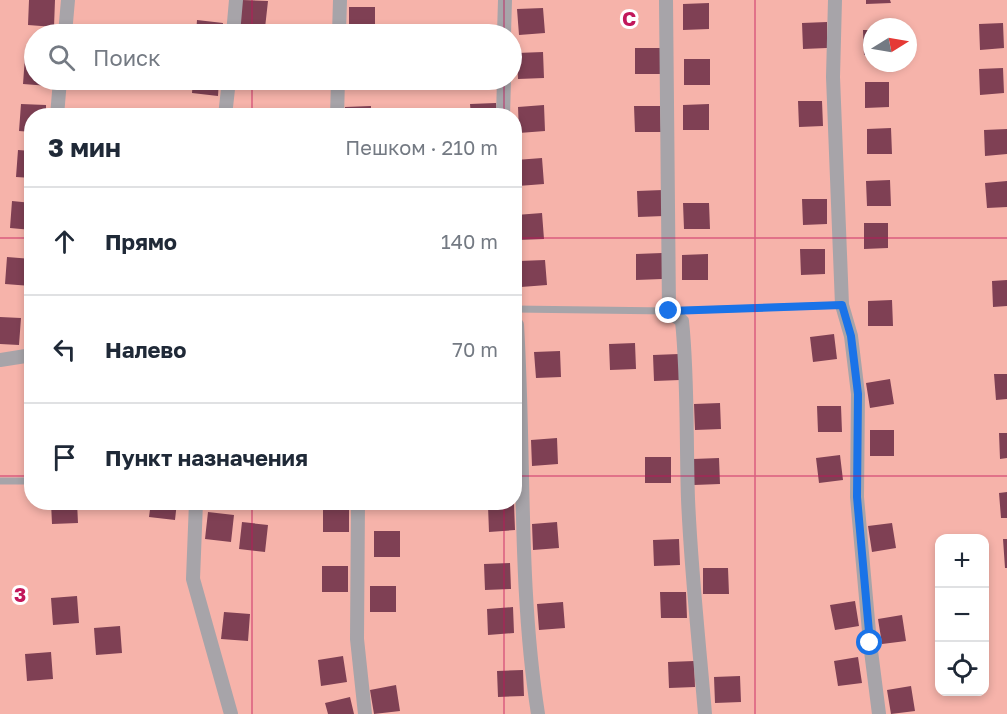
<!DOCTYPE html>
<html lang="ru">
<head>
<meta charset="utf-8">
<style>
	:root { --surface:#fff; --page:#f2f2f3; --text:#1f2937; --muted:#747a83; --line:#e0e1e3 }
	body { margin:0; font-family:"Golos Text",sans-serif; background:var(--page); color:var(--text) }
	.controls { position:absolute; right:18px; bottom:18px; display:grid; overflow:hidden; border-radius:12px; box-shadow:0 3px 9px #0003 }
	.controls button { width:54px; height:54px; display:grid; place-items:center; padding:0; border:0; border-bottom:2px solid var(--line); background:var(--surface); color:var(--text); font:30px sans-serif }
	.compass { position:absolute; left:863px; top:18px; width:54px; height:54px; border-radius:50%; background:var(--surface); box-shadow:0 3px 9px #0003; rotate:79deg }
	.stop { position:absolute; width:18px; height:18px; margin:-14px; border:4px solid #1a73e8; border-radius:50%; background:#fff }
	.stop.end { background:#1a73e8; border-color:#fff; box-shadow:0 2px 6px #0008 }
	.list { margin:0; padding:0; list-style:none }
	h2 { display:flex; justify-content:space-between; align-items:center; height:78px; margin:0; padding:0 24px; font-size:26px }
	h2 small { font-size:20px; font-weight:400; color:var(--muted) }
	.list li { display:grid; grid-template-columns:39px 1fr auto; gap:18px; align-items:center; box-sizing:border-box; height:108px; padding:0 24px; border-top:2px solid var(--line) }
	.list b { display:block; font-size:22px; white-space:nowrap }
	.list em { font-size:20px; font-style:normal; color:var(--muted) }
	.icon { flex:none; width:33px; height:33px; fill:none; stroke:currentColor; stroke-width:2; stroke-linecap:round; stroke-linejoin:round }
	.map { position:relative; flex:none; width:1007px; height:714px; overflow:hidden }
	.search { position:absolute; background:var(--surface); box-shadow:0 3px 9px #0003; left:24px; top:24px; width:498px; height:66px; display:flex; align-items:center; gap:15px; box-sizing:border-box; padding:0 21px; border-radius:33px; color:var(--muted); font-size:22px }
	.panel { position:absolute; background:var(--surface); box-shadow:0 3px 9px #0003; left:24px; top:108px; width:498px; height:402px; border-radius:24px }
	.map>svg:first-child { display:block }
	.green { fill:#f6b3aa; fill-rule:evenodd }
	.building { fill:#7f4054 }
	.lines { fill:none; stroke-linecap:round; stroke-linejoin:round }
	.lane { stroke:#a7a4a9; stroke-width:7 }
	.street { stroke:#a7a4a9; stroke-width:14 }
	.route { stroke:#1a73e8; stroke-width:8 }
	.grid { fill:none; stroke:#c2185b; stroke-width:1.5; stroke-opacity:0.55 }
	.grid-label { font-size:20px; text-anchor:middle; font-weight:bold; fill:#c2185b; stroke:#fff; stroke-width:6; stroke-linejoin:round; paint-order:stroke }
</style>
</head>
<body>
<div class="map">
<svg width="1007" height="714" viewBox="0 0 1007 714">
	<rect width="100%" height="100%" fill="#fff3fc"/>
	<path class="green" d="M0,0H1007V714H0ZM872,27H908V63H872ZM34,34H512V80H34ZM32,116H514V502H32ZM940,538H984V692H940Z"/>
	<path class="building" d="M29,0H55L54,27L28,25Z
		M242,0L268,1L265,28L239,26Z
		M866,0H890L891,3L866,4Z
		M709,3V29L683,30V4Z
		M349,7H375V33H349Z
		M543,8L545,33L519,35L517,9Z
		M197,20L223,23L222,34H196Z
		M827,22V48L803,49L802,23Z
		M1003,23L1004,48L980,50L979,24Z
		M496,29V34H470V30Z
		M863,30H872V55H864Z
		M635,48H661V74H635Z
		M543,52L544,78L518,79L517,53Z
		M25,57H34V80H50L49,86L23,84Z
		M684,59H710V85H684Z
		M1003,68L1004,93L980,95L979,69Z
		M193,80H219L218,96L192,93Z
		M435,80H461V85L435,86Z
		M865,82H889V107L865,108Z
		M798,101H822L823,126L799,127Z
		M496,103L497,116H471L470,104Z
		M21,104L46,105V116H32V132L19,131Z
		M709,104V130H683V105Z
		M544,105L545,131L519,133L518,107Z
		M371,106V116H345V107Z
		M634,106H660L661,132H635Z
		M302,110H328V116H302Z
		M891,128L892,154H867V129Z
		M1007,129V154L985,156L984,130Z
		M18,150L32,151V178L16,177Z
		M542,158L544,184L518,186L516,160Z
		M890,180L891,206H867L866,181Z
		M1007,181V207L987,208L985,183Z
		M663,190L664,216L638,217L637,191Z
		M802,199H827V224L803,225Z
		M12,201L32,203V230L10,228Z
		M683,203H709L710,229H684Z
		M542,213L544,239L518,240L516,215Z
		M864,223H888V248L864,249Z
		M800,249H825V274L801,275Z
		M662,253V279L636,280V254Z
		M708,254V280H682V255Z
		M7,257L32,259L31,286L5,284Z
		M545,260L547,285L521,287L519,261Z
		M1007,280V306L993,307L992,281Z
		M892,300L893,326H868V301Z
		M0,317L21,318L19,345L0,344Z
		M834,334L837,359L813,362L810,337Z
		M635,343L636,369L610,370L609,344Z
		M560,351L561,377L536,378L534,352Z
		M679,354L680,380L654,381L653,355Z
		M994,374H1007V399L996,400Z
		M890,379L894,404L870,408L866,383Z
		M720,403L721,429L695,430L694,404Z
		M817,406H841L842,432H818Z
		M870,430H894V456H870Z
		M999,433H1007V458L1000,459Z
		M557,438L558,464L532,466L531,440Z
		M840,455L843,480L819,483L816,458Z
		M645,457H671V483H645Z
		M719,458L720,484L694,485L693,459Z
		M1007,492V518H1001L999,493Z
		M51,502H77L78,523L52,524Z
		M151,502H177L175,520L149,517Z
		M514,504L515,530L489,532L488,506Z
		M323,506H349V532H323Z
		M208,512L234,515L231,542L205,539Z
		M242,522L268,525L265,552L239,549Z
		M557,522L559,548L533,550L532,524Z
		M892,523L896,548L872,552L868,526Z
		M374,531H400V557H374Z
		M679,539L680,565L654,566L653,540Z
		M1003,539H1007V568H1005Z
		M510,563L511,589L485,590L484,564Z
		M322,566H348V592H322Z
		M703,568H728L729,594H703Z
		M370,586H396V612H370Z
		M660,592H686L687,618H661Z
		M77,596L79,623L53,625L51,598Z
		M855,601L859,626L835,630L830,605Z
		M563,602L565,628L539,630L537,604Z
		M513,607L514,633L488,635L487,609Z
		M224,612L250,614L248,641L221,639Z
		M902,615L906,641L882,644L878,619Z
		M120,626L122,653L96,655L94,628Z
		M51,652L53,679L27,681L25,654Z
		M343,656L347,682L321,686L318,660Z
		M858,657L862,683L838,686L834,661Z
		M694,661L695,687L669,688L668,662Z
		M523,670L524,696L498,697L497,671Z
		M740,676L741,702L715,703L714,677Z
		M396,685L400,711L374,714L370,690Z
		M911,686L915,711L891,714L887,690Z
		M350,697L354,714H328L325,703Z"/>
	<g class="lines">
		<path class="lane" d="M514,309L669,311L842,305
			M0,481H32"/>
		<path class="street" d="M666,0L669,311L682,321C688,378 686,441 688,499C691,571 699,642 705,714
			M835,0L833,77L842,305L851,336L858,394L857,497L870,643L879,714
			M65,34L68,0
			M233,34L236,0
			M339,34L340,0
			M504,34L505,0
			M57,116L60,80
			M225,116L229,80
			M337,116L338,80
			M503,116L504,80
			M514,321L517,325C525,455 518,585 538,714
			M0,360L32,355
			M196,502L193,579L231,714
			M358,502L357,639L365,714"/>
	</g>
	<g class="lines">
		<path class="route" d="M669,311L842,305L851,336L858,394L857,497L870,643"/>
	</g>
	<path class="grid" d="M252,0V34M504,0V34M755,0V714M252,80V116M504,80V116M0,238H32M514,238H1007M0,476H32M514,476H1007M252,502V714M504,502V714"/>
	<g class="grid-label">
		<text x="629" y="26">C</text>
		<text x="20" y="602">3</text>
	</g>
</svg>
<div class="controls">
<button>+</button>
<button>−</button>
<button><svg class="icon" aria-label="locate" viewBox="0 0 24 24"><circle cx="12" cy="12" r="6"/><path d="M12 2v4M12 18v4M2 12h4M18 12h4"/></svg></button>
</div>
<svg class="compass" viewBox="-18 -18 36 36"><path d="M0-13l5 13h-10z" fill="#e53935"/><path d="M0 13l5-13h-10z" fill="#747a83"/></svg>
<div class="stop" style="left:870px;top:643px"></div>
<div class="stop end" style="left:669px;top:311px"></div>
<div class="search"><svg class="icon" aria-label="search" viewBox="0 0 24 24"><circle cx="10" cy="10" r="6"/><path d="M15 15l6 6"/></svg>Поиск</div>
<section class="panel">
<h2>3 мин<small>Пешком · 210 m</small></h2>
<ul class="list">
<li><svg class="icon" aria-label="ahead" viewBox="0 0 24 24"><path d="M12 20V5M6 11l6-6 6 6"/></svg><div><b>Прямо</b></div><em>140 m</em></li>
<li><svg class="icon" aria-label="left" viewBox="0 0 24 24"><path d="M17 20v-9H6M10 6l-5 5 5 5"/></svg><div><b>Налево</b></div><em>70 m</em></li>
<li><svg class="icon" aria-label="arrive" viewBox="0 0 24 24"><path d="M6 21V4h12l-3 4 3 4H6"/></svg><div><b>Пункт назначения</b></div></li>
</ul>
</section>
</div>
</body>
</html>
